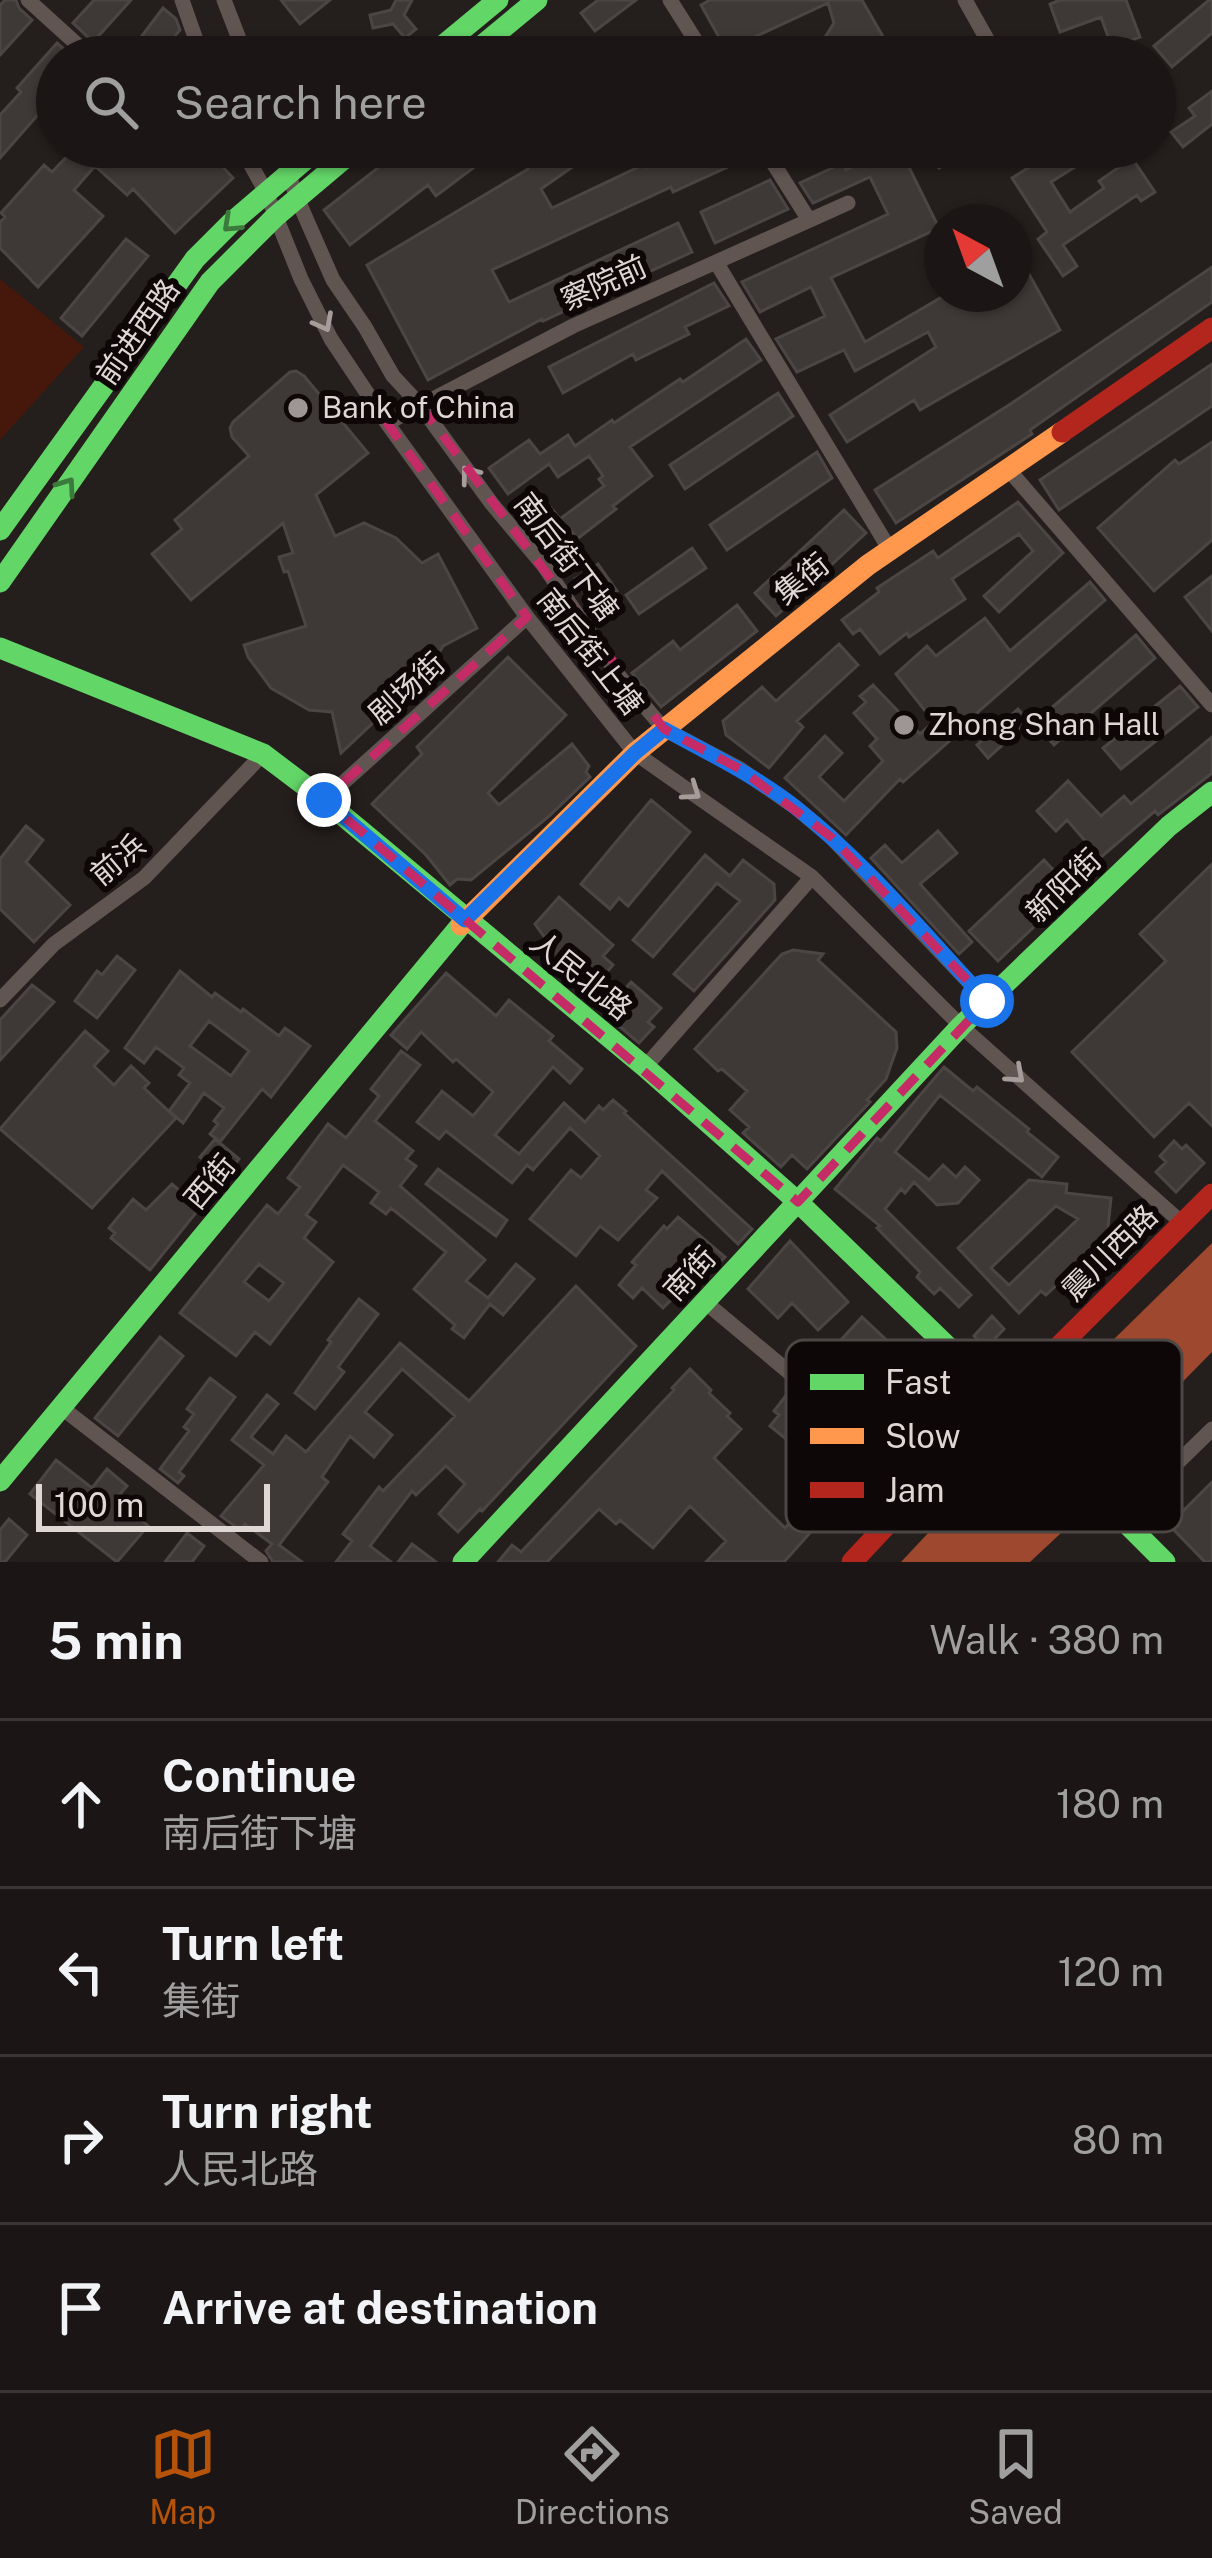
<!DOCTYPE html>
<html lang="en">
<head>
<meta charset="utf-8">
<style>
	:root { --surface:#1b1615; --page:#241f1e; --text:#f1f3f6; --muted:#a09fa0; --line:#393534; --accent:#b45309 }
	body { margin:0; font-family:"Public Sans","Noto Sans SC",sans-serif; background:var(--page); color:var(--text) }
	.compass { position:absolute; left:924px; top:204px; width:108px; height:108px; border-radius:50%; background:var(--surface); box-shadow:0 3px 9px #0004; rotate:319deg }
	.scale { position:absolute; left:36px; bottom:30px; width:234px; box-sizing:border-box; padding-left:12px; border:6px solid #dfd7d4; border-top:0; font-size:33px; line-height:42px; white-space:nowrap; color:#dfd7d4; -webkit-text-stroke:9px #0d0807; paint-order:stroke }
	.stop { position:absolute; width:36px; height:36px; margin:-27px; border:9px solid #1a73e8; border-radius:50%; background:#fff }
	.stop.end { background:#1a73e8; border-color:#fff; box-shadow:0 3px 12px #0008 }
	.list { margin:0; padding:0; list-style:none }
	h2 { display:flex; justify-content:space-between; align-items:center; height:156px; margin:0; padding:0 48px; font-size:51px }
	h2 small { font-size:39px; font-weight:400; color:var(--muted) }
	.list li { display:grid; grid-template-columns:78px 1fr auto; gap:36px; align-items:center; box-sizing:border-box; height:168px; padding:0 48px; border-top:3px solid var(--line) }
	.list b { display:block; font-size:45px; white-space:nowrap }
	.list p { margin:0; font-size:39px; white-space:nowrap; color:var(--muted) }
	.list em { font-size:39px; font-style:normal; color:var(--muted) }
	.icon { flex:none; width:66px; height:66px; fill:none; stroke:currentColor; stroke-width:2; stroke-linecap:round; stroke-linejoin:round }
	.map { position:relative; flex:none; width:1212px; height:1562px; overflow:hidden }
	.search { position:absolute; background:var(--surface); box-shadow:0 3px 9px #0004; left:36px; right:36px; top:36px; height:132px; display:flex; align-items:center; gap:30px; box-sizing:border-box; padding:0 42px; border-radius:66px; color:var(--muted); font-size:45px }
	.sheet { height:828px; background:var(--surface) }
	nav { display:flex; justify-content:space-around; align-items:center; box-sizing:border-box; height:168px; border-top:3px solid var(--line); background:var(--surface); font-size:33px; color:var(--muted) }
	nav a { display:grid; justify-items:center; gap:6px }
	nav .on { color:var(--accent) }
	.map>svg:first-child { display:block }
	.green { fill:#45180b }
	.water { fill:#9d482f }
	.building { fill:#3e3836; stroke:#4b4644; stroke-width:3; fill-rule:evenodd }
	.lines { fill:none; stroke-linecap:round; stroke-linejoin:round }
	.street { stroke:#615552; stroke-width:15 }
	.fast { stroke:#63d668; stroke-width:21 }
	.slow { stroke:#ff974d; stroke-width:21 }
	.jam { stroke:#b3261e; stroke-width:21 }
	.oneway { stroke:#3c793c }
	.oneway2 { stroke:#a69c9a }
	.route { stroke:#1a73e8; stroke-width:15 }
	.marked { fill:none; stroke:#c52b67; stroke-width:9; stroke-dasharray:24 15; stroke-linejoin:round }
	.poi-dot { fill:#9e9694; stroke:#0d0807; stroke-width:4.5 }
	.labels { text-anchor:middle; stroke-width:12; stroke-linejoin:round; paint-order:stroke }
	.street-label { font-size:30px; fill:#dfd7d4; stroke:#0d0807 }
	.poi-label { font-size:30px; fill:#dfd7d4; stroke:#0d0807; text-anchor:start }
	.key { fill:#0d0807; stroke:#4c4644; stroke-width:3 }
	.key-label { font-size:33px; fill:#dfd7d4 }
</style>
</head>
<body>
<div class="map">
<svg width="1212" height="1562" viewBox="0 0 1212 1562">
	<rect width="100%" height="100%" fill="#241e1c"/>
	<path class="green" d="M0,279L84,347L0,440Z"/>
	<path class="water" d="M1212,1243V1352L1148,1417L1155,1422L1138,1440L1150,1450L1030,1562H901L1058,1394Z"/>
	<path class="building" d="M5,0H16L19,8L32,20L0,55V5Z
		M94,0H131L93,42L73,23Z
		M281,0H330L300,24Z
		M396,0H412L404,15L416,29L405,38L393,24L373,28L370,15L391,10Z
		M598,0H636L595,31L581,13Z
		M710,0H862L889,47L872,57H798L820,45L834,23L828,3L748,40L758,57H730L701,5Z
		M1060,0H1126L1140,37L1112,48L1101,17L1060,32L1050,4Z
		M1209,0H1212V33L1172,67L1154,46Z
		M163,8L176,19L180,30L157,57H126Z
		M680,38L689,53L682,57H641Z
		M57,43L73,57H57V93L0,158V115L21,92L17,88Z
		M1212,91V124L1183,147L1171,132L1195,116L1189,108Z
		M76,147H204L233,178L175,233L133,189L127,195L95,166L74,190L103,216L38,287L0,248V222L5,217L1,213L44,165L52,172Z
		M431,147H501L436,196L428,185L350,245L324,210L398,152L408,165Z
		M513,147H582L588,156L541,189L552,208L645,164L647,167L691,147H751L754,155L673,192L671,187L492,270L509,302L678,223L692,252L543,321L542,319L428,380L367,265L528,169Z
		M892,147H899L939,228L831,278L865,342L947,294H1014V247L1060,330L920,410L914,400L847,442L830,415L936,347L928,332L855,371L844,350L797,372L776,339L825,316L811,287L760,312L742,282L888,214L870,177L813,203L800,183L843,163L846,170Z
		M927,147H975L939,168Z
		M1061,147H1107L1051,182L1070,212L1104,188L1099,181L1132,158L1155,192L1141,201L1137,195L1063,245L1077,266L1063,276L1038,239L1047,232L1012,178Z
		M770,180L788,209L715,243L701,212Z
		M126,239L148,256L82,336L61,318Z
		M1212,267V302L1030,430L1032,434L896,523L875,490L1012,403Z
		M714,283L729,306L685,327L689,334L636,360L633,354L563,393L549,367Z
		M746,339L761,360L630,447L652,476L613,506L616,509L577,539L571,530L546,550L527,527L551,508L560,519L604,486L599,479L603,476L589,456L558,477L549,464L508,494L489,468L529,440L540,454L568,435L575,446L612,420L614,423L680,379L683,382Z
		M1212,364V406L1059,510L1040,480Z
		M296,371L304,376L368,453L316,495L335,536L364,523L396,538L422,563L438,554L477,628L443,646L423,681L406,696L372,709L376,720L341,753L332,712L309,710L271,688L248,657L244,645L306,626L288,571L284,572L279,557L293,553L283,523L191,600L152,554L182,529L175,520L249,456L232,437L230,428L233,422L290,372Z
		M778,393L793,416L685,489L670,465Z
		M1212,442V540L1154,591L1098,528L1175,460L1179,464Z
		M817,452L832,478L727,550L710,525Z
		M1018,502L1063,553L999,612L984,596L1033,551L1019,534L952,579L965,599L909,637L907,633L880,654L860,629L853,634L842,620L879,592L877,588L933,551L938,558Z
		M844,510L866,533L776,616L755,593Z
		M692,548L706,568L639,614L626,595Z
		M598,564L617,591L593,607L575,579Z
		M1212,576V631L1185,597Z
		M1090,582L1105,600L952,735L954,737L903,782L900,779L846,835L785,778L825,736L842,753L819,777L844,801L883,761L870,746L877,739L854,713L866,702L860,696L873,685L920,734L934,722L896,674L927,646L936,656L985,618L1010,651Z
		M737,605L757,631L661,707L632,673L673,641L680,650Z
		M1136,635L1155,658L1054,745L1034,723Z
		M839,644L858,665L797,721L803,727L769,768L726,735L723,721L762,687L776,701Z
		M508,657L566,715L488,793L499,805L572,744L589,766L586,772L590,777L548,817L471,880L457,879L450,885L426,855L372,804L422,754L417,747Z
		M1180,686L1198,707L1121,769L1103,748Z
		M1018,709L1029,721L988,758L977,745Z
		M1212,737V773L1158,815L1155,811L1100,858L1067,820L1056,831L1037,811L1068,781L1101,816L1124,796L1131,804Z
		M651,800L690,832L628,906L619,898L610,909L581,884Z
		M26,826L43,840L26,862L70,905L34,942L0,909V859Z
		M938,831L957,853L920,884L972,942L959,954L871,858L885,845L902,863Z
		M705,855L730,876L743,860L774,884L775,900L694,991L674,974L740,901L717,883L653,957L633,940Z
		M1044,860L1058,875L1022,909L1037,924L998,961L969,931Z
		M1212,864V1126L1189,1103L1154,1137L1072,1052L1166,961L1140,934Z
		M559,897L613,945L603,956L613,965L588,994L541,952L547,946L542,942L545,938L535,924Z
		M793,950L823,954L818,960L896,1032L897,1048L886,1079L867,1100L870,1102L807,1169L792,1155L781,1167L743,1133L749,1127L730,1110L747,1091L722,1069L718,1071L695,1049L782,954Z
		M117,956L135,970L97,1018L75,1001L97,971L102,975Z
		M180,971L212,997L215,993L241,1012L243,1009L279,1036L285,1028L310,1046L271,1097L262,1089L220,1142L210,1134L218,1124L214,1121L224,1108L204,1093L183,1123L169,1111L190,1083L179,1075L184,1068L156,1047L144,1063L125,1048ZM209,1021L249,1051L231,1076L190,1046Z
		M446,973L496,1016L509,1000L553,1036L549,1041L582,1069L570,1083L553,1067L495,1135L519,1154L564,1103L585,1122L599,1106L603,1110L613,1100L626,1111L624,1113L752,1229L738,1244L662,1171L646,1190L657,1198L618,1240L600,1226L576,1256L530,1219L571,1170L581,1178L600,1156L570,1128L533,1170L527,1165L512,1183L446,1131L439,1139L417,1122L442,1091L473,1116L493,1092L456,1059L453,1062L421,1032L407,1049L391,1035Z
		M631,982L661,1008L648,1022L654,1027L639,1043L612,1020L624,1007L616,999Z
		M32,985L54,1002L0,1060V1020Z
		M85,1031L108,1051L94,1066L114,1085L131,1066L149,1083L144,1088L176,1118L92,1208L0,1129Z
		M401,1051L420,1065L375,1121L413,1151L406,1159L416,1166L400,1186L485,1260L466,1281L488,1298L516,1264L534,1279L503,1315L490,1304L464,1338L452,1329L455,1325L414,1289L446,1252L391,1208L386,1214L371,1203L379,1192L343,1165L306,1215L316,1222L304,1238L333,1262L270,1344L255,1332L236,1356L180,1313L267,1205L278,1214L300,1187L288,1178L328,1124L346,1138L379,1096L371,1089ZM259,1264L284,1283L269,1301L244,1282Z
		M944,1067L973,1091L977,1087L1029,1129L1027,1132L1058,1157L1042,1177L940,1095L895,1152L929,1180L943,1165L956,1177L965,1167L979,1180L958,1203L937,1205L914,1182L905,1193L901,1189L885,1209L971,1295L959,1307L940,1288L934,1294L917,1277L920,1272L877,1228L880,1226L835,1189L877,1138L881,1141Z
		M215,1139L239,1159L150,1270L111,1238L115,1233L109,1228L133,1199L146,1210L172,1184L180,1191L205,1161L200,1157Z
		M1174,1141L1182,1149L1186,1145L1204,1163L1176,1192L1156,1172L1166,1162L1160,1156Z
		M438,1169L507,1220L496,1236L426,1184Z
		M1029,1180L1067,1184L1066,1193L1111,1198L1107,1237L1046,1295L1041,1291L1019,1313L958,1248ZM1056,1206L1078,1219L1009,1285L991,1268Z
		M678,1217L725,1257L677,1304L672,1299L663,1308L642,1288L633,1298L619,1285L636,1265L632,1262L664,1226L667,1229Z
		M790,1241L848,1302L818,1330L792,1303L778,1318L748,1289Z
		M576,1286L636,1346L482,1511L480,1509L458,1532L439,1514L465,1484L446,1466L416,1495L412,1491L370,1546L391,1562H336L352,1541L343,1534L379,1487L383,1491L455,1416L402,1369L365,1412L392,1435L374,1457L350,1436L322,1477L328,1482L279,1545L302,1562H273L266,1551L272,1544L245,1524L240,1530L221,1516L264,1465L232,1440L267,1395L278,1404L251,1437L273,1454L286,1436L306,1452L400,1343L469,1401Z
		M359,1299L378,1314L338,1367L344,1372L315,1409L295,1393L331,1342L328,1340Z
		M992,1316L1004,1329L986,1348L974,1336Z
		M862,1317L910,1362L888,1385L870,1367L853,1385L872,1403L883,1390L897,1403L875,1427L861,1414L863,1411L838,1387L845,1380L827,1364L832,1358L828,1354Z
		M160,1337L183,1356L118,1436L95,1418Z
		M690,1369L711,1390L709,1393L730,1413L727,1416L741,1429L714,1458L785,1528L828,1479L824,1459L804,1440L797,1448L770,1426L779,1415L774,1411L791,1389L857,1449L859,1478L784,1562H706L726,1541L690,1506L653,1548L620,1520L616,1524L599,1509L547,1562H498L512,1545L521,1552L674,1390L672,1388Z
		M210,1378L235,1397L179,1472L184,1476L178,1483L160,1469L189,1431L184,1427L194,1414L187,1409Z
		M56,1460L92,1488L107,1469L127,1486L120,1494L144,1512L139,1518L148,1526L117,1562L30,1494Z
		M1212,1482V1562H1205L1169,1525Z
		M9,1519L27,1535L5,1562H0V1530Z
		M187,1533L204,1546L192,1562H165Z
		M412,1544L436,1562H398Z"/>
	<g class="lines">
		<path class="street" d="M28,0L91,57
			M182,0L202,57
			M224,0L246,57
			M670,0L706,57
			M965,0L997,57
			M241,147L266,192L301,279L331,339L387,423L527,617L635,753L812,877L961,1026L1182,1223
			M279,147L297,198L333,280L365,327L393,376L419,404L492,504L544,566L619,676L664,729L740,769L795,807L831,837L987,1001
			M763,147L809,220
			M716,262L890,550
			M387,423L573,326L848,203
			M1008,469L1212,705
			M324,800L527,617
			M0,1000L54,944L144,878L263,754
			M645,1067L812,877
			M705,1302L924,1485
			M62,1408L261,1562
			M1122,1517L1212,1429"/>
		<path class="fast" d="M429,57L498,0
			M468,57L537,0
			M0,530L195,259L231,223L320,147
			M0,582L210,282L275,217L358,147
			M0,648L263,754L324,800L645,1067L798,1202L1004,1401L1165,1562
			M0,1481L461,925
			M463,1562L961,1026L1169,826L1212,792"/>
		<path class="slow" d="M461,925L635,753L868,565L1062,432"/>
		<path class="jam" d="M1062,432L1212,328
			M852,1562L980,1425L1212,1194"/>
	</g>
	<defs><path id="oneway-chevron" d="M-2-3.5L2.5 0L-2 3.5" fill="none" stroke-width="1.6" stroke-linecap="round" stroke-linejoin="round" transform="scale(3)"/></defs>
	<g class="oneway">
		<use href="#oneway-chevron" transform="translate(231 224) rotate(137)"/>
		<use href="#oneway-chevron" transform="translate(67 486) rotate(-55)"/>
	</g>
	<g class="oneway2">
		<use href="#oneway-chevron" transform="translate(324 323) rotate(62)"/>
		<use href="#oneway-chevron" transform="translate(469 474) rotate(-127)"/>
		<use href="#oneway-chevron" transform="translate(692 792) rotate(35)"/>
		<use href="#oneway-chevron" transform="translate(1016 1075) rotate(42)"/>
	</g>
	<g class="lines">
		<path class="route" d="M324,800L465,920L635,753L664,729C710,754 758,777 799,810C868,865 926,936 987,1001"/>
	</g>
	<path class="marked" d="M419,404L664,729L740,769L831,837L987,1001L798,1202L324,800L527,617L387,423Z"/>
	<g class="poi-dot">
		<circle cx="298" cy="408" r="12"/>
		<circle cx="904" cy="725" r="12"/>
	</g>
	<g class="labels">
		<g class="street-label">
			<text transform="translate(604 283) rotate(-24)" y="10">察院前</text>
			<text transform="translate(138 332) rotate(-55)" y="10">前进西路</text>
			<text transform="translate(566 557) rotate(53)" y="10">南后街下塘</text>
			<text transform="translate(802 579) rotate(-39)" y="10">集街</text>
			<text transform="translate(590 652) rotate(52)" y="10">南后街上塘</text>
			<text transform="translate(407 689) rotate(-42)" y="10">剧场街</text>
			<text transform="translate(118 860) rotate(-40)" y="10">前浜</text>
			<text transform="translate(1064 886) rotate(-44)" y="10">新阳街</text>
			<text transform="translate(581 976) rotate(39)" y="10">人民北路</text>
			<text transform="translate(210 1182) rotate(-50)" y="10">西街</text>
			<text transform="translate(1110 1253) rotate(-45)" y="10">震川西路</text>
			<text transform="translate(690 1274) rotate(-47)" y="10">南街</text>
		</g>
		<g class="poi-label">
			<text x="322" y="418">Bank of China</text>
			<text x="928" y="735">Zhong Shan Hall</text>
		</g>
	</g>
	<rect x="786" y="1340" width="396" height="192" rx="18" class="key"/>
	<rect x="810" y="1374" width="54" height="16" fill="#63d668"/>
	<rect x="810" y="1428" width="54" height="16" fill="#ff974d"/>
	<rect x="810" y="1482" width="54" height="16" fill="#b3261e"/>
	<g class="key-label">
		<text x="885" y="1394">Fast</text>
		<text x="885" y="1448">Slow</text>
		<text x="885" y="1502">Jam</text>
	</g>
</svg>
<svg class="compass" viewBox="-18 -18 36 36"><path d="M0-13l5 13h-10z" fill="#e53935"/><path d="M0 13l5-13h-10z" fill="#a09fa0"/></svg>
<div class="scale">100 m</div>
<div class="stop" style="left:987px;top:1001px"></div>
<div class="stop end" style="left:324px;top:800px"></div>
<div class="search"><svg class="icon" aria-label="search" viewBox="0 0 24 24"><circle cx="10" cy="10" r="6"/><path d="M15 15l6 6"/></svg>Search here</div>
</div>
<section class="sheet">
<h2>5 min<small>Walk · 380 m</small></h2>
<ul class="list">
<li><svg class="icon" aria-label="ahead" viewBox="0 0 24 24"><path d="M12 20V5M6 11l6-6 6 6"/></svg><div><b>Continue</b><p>南后街下塘</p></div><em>180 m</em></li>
<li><svg class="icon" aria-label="left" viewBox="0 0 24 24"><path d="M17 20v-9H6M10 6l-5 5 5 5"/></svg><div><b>Turn left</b><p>集街</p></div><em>120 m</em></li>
<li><svg class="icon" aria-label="right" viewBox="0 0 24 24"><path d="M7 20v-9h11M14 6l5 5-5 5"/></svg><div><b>Turn right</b><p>人民北路</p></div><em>80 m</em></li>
<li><svg class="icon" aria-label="arrive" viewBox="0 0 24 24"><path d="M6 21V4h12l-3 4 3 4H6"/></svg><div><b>Arrive at destination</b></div></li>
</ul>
</section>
<nav>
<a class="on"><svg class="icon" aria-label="map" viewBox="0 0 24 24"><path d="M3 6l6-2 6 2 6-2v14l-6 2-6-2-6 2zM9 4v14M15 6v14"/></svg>Map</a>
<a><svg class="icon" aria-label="directions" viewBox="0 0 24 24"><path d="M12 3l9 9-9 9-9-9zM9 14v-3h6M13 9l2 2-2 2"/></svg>Directions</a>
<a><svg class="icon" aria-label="saved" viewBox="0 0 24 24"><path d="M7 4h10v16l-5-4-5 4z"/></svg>Saved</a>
</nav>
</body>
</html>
